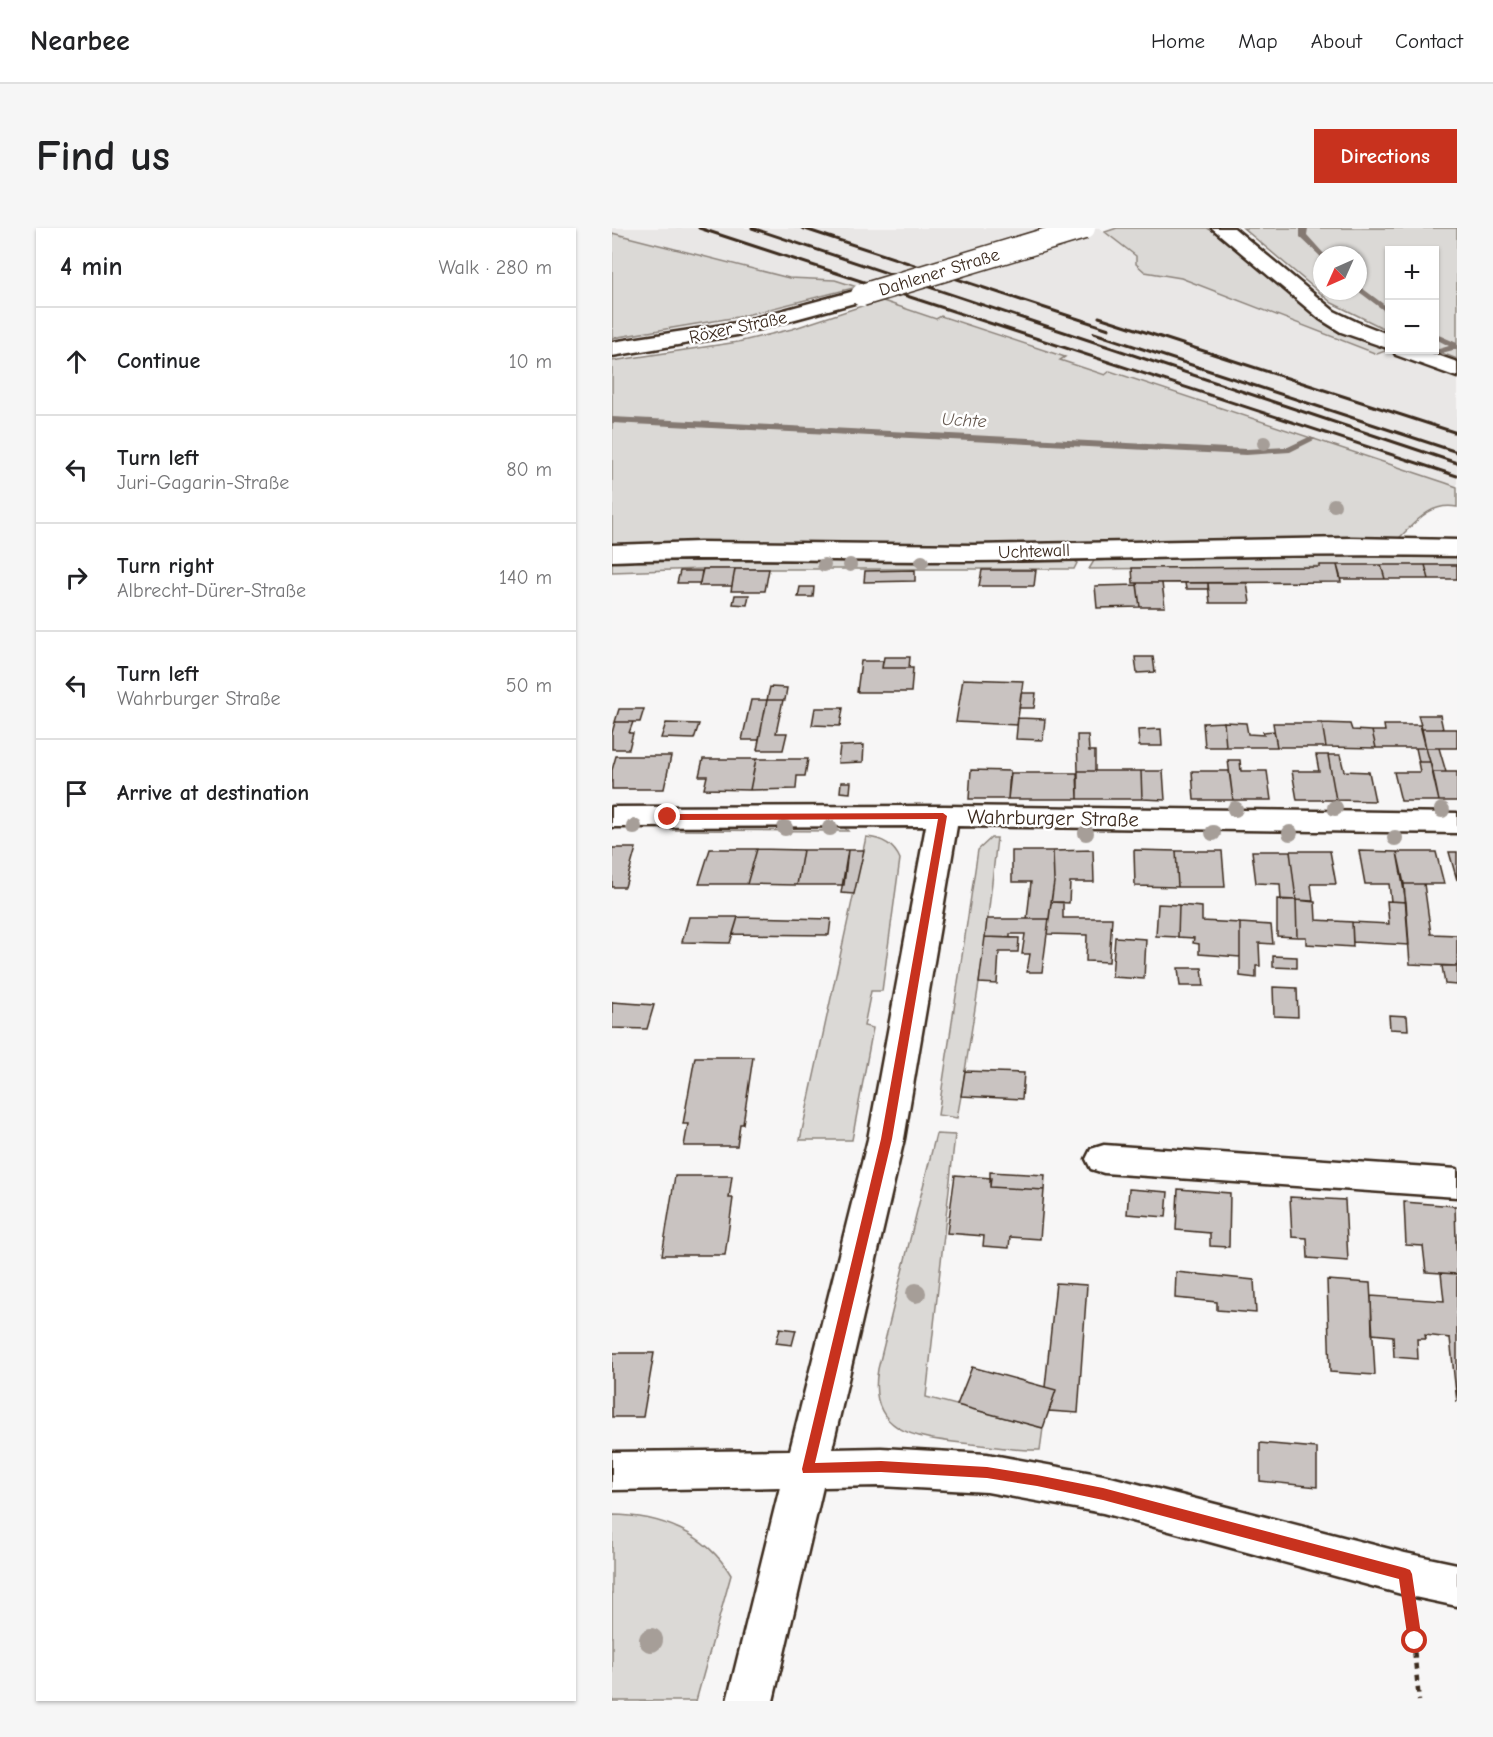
<!DOCTYPE html>
<html lang="en">
<head>
<meta charset="utf-8">
<style>
	:root { --surface:#fff; --page:#f6f6f6; --text:#202124; --muted:#757577; --line:#e0e0e0; --accent:#c8321e }
	body { margin:0; font-family:"Comic Neue",sans-serif; background:var(--page); color:var(--text) }
	.controls { position:absolute; right:18px; top:18px; display:grid; overflow:hidden; border-radius:0px; box-shadow:0 2px 4px #0004 }
	.controls button { width:54px; height:54px; display:grid; place-items:center; padding:0; border:0; border-bottom:2px solid var(--line); background:var(--surface); color:var(--text); font:30px sans-serif }
	.compass { position:absolute; left:701px; top:18px; width:54px; height:54px; border-radius:50%; background:var(--surface); box-shadow:0 2px 4px #0004; rotate:225deg }
	.stop { position:absolute; width:18px; height:18px; margin:-14px; border:4px solid #c8321e; border-radius:50%; background:#fff }
	.stop.end { background:#c8321e; border-color:#fff; box-shadow:0 2px 6px #0008 }
	.list { margin:0; padding:0; list-style:none }
	h2 { display:flex; justify-content:space-between; align-items:center; height:78px; margin:0; padding:0 24px; font-size:26px }
	h2 small { font-size:20px; font-weight:400; color:var(--muted) }
	.list li { display:grid; grid-template-columns:39px 1fr auto; gap:18px; align-items:center; box-sizing:border-box; height:108px; padding:0 24px; border-top:2px solid var(--line) }
	.list b { display:block; font-size:22px; white-space:nowrap }
	.list p { margin:0; font-size:20px; white-space:nowrap; color:var(--muted) }
	.list em { font-size:20px; font-style:normal; color:var(--muted) }
	.icon { flex:none; width:33px; height:33px; fill:none; stroke:currentColor; stroke-width:2; stroke-linecap:round; stroke-linejoin:round }
	.map { position:relative; flex:none; width:845px; height:1473px; overflow:hidden; border-radius:0px }
	header { display:flex; align-items:center; gap:36px; box-sizing:border-box; height:84px; padding:0 30px; background:var(--surface); border-bottom:2px solid var(--line) }
	header strong { font-size:28px }
	nav { display:flex; gap:33px; margin-inline-start:auto; font-size:21px }
	.intro { display:flex; align-items:center; justify-content:space-between; box-sizing:border-box; height:144px; padding:0 36px }
	h1 { margin:0; font-size:42px }
	.button { padding:15px 27px; border-radius:0px; background:var(--accent); color:#fff; font-size:21px; font-weight:700 }
	main { display:flex; gap:36px; padding:0 36px }
	aside { flex:1; background:var(--surface); border-radius:0px; box-shadow:0 2px 4px #0004 }
	.map>svg:first-child { display:block }
	.built { fill:#e9e7e6 }
	.green { fill:#dbd9d6; stroke:#8b827a; stroke-width:1.5; fill-rule:evenodd }
	.lines { fill:none; stroke-linecap:round; stroke-linejoin:round }
	.stream { fill:#847972; fill-rule:evenodd }
	.building { fill:#c9c3c1; stroke:#3b2a1e; stroke-width:1.5 }
	.minor-casing { stroke:#3b2a1e; stroke-width:5 }
	.path { stroke:#3b2a1e; stroke-width:4.5; stroke-dasharray:6 6; stroke-linecap:butt }
	.minor { fill:#fff; fill-rule:evenodd }
	.rail { stroke:#3b2a1e; stroke-width:3 }
	.minor-bridge-casing { stroke:#3b2a1e; stroke-width:25; stroke-linecap:butt }
	.minor-bridge { stroke:#fff; stroke-width:22 }
	.tree { fill:#a69e98 }
	.route { fill:#c8321e }
	.labels { text-anchor:middle; stroke-width:5; stroke-linejoin:round; paint-order:stroke }
	.far-street-label { font-size:18px; fill:#3b2a1e; stroke:#fff }
	.far-water-label { font-size:18px; font-style:italic; fill:#65584f; stroke:#fff }
	.street-label { font-size:21px; fill:#3b2a1e; stroke:#fff }
</style>
</head>
<body>
<header>
<strong>Nearbee</strong>
<nav><a>Home</a><a>Map</a><a>About</a><a>Contact</a></nav>
</header>
<div class="intro"><h1>Find us</h1><a class="button">Directions</a></div>
<main>
<aside>
<h2>4 min<small>Walk · 280 m</small></h2>
<ul class="list">
<li><svg class="icon" aria-label="ahead" viewBox="0 0 24 24"><path d="M12 20V5M6 11l6-6 6 6"/></svg><div><b>Continue</b></div><em>10 m</em></li>
<li><svg class="icon" aria-label="left" viewBox="0 0 24 24"><path d="M17 20v-9H6M10 6l-5 5 5 5"/></svg><div><b>Turn left</b><p>Juri-Gagarin-Straße</p></div><em>80 m</em></li>
<li><svg class="icon" aria-label="right" viewBox="0 0 24 24"><path d="M7 20v-9h11M14 6l5 5-5 5"/></svg><div><b>Turn right</b><p>Albrecht-Dürer-Straße</p></div><em>140 m</em></li>
<li><svg class="icon" aria-label="left" viewBox="0 0 24 24"><path d="M17 20v-9H6M10 6l-5 5 5 5"/></svg><div><b>Turn left</b><p>Wahrburger Straße</p></div><em>50 m</em></li>
<li><svg class="icon" aria-label="arrive" viewBox="0 0 24 24"><path d="M6 21V4h12l-3 4 3 4H6"/></svg><div><b>Arrive at destination</b></div></li>
</ul>
</aside>
<div class="map">
<svg width="845" height="1473" viewBox="0 0 845 1473">
	<rect width="100%" height="100%" fill="#f7f6f6"/>
	<filter id="ink" filterUnits="userSpaceOnUse"><feTurbulence type="fractalNoise" baseFrequency=".0167" numOctaves="2"/><feDisplacementMap in="SourceGraphic" scale="12" xChannelSelector="R" yChannelSelector="G"/><feConvolveMatrix kernelMatrix="1 2 1 2 8 2 1 2 1" color-interpolation-filters="sRGB"/></filter>
	<g filter="url(#ink)">
		<path class="built" d="M0,0H487L493,4L505,0H595L734,105L845,149V259L499,144L493,147L447,132L452,128L330,88L324,91L268,72L245,59L0,87Z"/>
		<path class="green" d="M505,0H595L613,9L734,105L776,122L765,126L569,50L533,44L524,36V28L493,4Z
			M631,0H845V131L822,122V22H778L777,103L720,75ZM710,27H746V63H710Z
			M0,5L177,50L223,52L245,59L126,89L0,110Z
			M268,72L324,91L329,88L453,129L448,132L493,147L498,143L834,255L845,259V279C817,274 803,295 786,311L0,322V133L126,114L180,101Z
			M845,326V337L477,341L483,331L488,328Z
			M0,328L461,329L465,335L462,341H91L0,344Z
			M68,595L229,596L236,603L61,602Z
			M254,609C269,610 282,617 288,631L270,763H259L252,798L261,800L240,912H188Z
			M379,610H385L372,724L349,868L345,890L326,887L366,622Z
			M324,906L343,907L314,1169L431,1200L428,1222C405,1223 382,1218 359,1216C309,1210 254,1208 266,1141Z
			M0,1287C48,1287 94,1305 119,1347L84,1473H0Z"/>
		<g class="lines">
			<path class="stream" d="M688,0H696L695,7L713,27H710V30L688,9Z
				M746,57L778,81V87L746,63Z
				M822,105L845,115V121L803,132V128L837,118L822,110Z
				M0,189L634,221L676,219L697,209L704,211L678,224L634,227L0,195Z"/>
		</g>
		<path class="building" d="M708,337H725L729,354L521,355L520,340L708,339Z
			M725,337H769L773,351H729Z
			M769,337H813L817,351H773Z
			M813,337H845V351H817Z
			M91,341H123L120,358H87Z
			M123,341H157L153,363H119Z
			M303,342V353L252,354L253,343Z
			M370,342H424L422,358H367Z
			M68,343H90L88,355H65Z
			M525,355H550L553,379H528Z
			M573,355H596V361H574Z
			M596,355H635L638,375H598Z
			M525,357L528,379L485,380L483,358Z
			M188,359H202L201,369H186Z
			M123,367H137L135,377L121,376Z
			M272,429H298L297,440H270Z
			M523,429H541L543,444L525,445Z
			M249,433H271L270,440H301L299,464H245Z
			M351,451L411,453L405,497L344,494Z
			M158,459L175,460L173,472H155Z
			M409,465H424L422,480H407Z
			M139,472H155L147,512H130Z
			M155,472H171L164,505H175L171,522H145Z
			M203,480H231L228,498L200,497Z
			M7,481H32L28,494H3Z
			M806,487H828L831,501H810Z
			M406,490L433,491L431,512L404,511Z
			M3,494H21L17,505H21L17,521H0V505Z
			M612,494L614,519H593L591,495Z
			M612,494L634,495L636,506L652,507L651,504L662,503L665,519H614Z
			M54,495L87,496L82,511L49,510Z
			M661,495H710L714,519H665Z
			M710,495L738,496L740,502L760,503L764,520L714,519Z
			M772,497H808L814,520H764L760,503H773Z
			M549,501L550,518H527L526,502Z
			M810,501H845V520H814Z
			M465,507H476L477,523H483V543H466Z
			M252,517L251,534L226,535L228,518Z
			M804,520H814L818,534H807Z
			M814,520H827L834,544H821Z
			M704,527H716L724,572H685L680,543H707Z
			M716,527H728L732,543L757,544L763,573L724,572Z
			M4,528H59L52,561H0V542Z
			M91,531H144L138,562L92,561L95,548H87Z
			M144,531H196L193,548H185L184,561L138,562Z
			M616,532H628L629,543H655L659,572H621Z
			M806,534H818L827,573H789L782,544H808Z
			M359,542L398,543L396,571H357Z
			M466,543H529L530,571H466Z
			M529,543H551L553,572L530,571Z
			M580,543H617L621,572H582Z
			M821,544H845V573H827Z
			M399,545H465L466,571H396Z
			M229,554H239L238,565L228,564Z
			M0,620H24L13,659H0Z
			M98,621H145L135,656H87Z
			M145,621L191,622L185,657L135,656Z
			M191,622H236L232,657H185Z
			M236,622H252L242,666L229,665Z
			M481,622L482,654H458L457,675L439,674L442,654L441,623Z
			M522,622L564,623L566,659L523,658Z
			M400,623H441L442,654L437,691H415L419,654H400Z
			M564,623H610L613,659H566Z
			M640,623H678L684,672H669L668,656L644,655Z
			M678,623H718L724,656H699L701,673L684,672Z
			M747,623L785,624L794,674L779,673L777,656H753Z
			M785,624H824L832,656H792Z
			M837,624H845V652Z
			M792,656H812L819,706L845,707V738L798,736Z
			M665,671L684,672L685,709L665,708Z
			M684,672L703,674L704,692L740,694L741,719L694,716V709H685Z
			M775,673L794,674L797,717L741,714L740,694L777,696Z
			M439,674H451V690H500L497,734L474,733L475,707L435,706Z
			M546,676L567,677L566,709L544,708Z
			M567,677L590,679V693L628,695V729L587,726V716L581,715L582,710L566,709Z
			M77,689H126L118,715L70,714Z
			M126,689L219,691L217,707L121,706Z
			M375,691H437L430,744H415L418,726H410L413,706H398V710L373,709Z
			M628,695L659,697L661,716L647,715L648,738H644V750L628,748Z
			M373,709L407,710L406,724H387L385,756L367,755Z
			M503,709L534,711L532,751L500,749Z
			M661,728L685,729V740L661,739Z
			M830,738H845V757L833,756Z
			M566,740H590L592,758H568Z
			M661,759L685,760L686,789L662,788Z
			M0,774L42,777L35,801L0,800Z
			M777,787L795,788L796,802L778,801Z
			M83,829H141L131,896H128L125,918H72L76,896H71Z
			M353,843L412,845L410,871L349,868Z
			M378,944L433,947L432,962L378,959Z
			M343,947L379,950L378,959L432,962L428,1011L398,1009L397,1020L371,1018L372,1008L335,1005Z
			M63,948H120L117,970H121L113,1027H50Z
			M517,961L556,964L554,989L515,986Z
			M566,961L618,965L617,1019L598,1018V1005L564,1002Z
			M678,969L733,972L736,1033L696,1030L695,1010L680,1009Z
			M792,974L843,978L845,1046L814,1044L811,1018L794,1017Z
			M564,1044L642,1052L644,1085L605,1082V1074L563,1070Z
			M829,1045L845,1046V1174L838,1110L813,1107L814,1111H805L806,1131L782,1129L781,1108L760,1106L759,1068L832,1073Z
			M715,1052L758,1055L763,1147L718,1144Z
			M444,1055L475,1057L466,1185L437,1183L444,1162L433,1159Z
			M168,1100L184,1102L180,1117L164,1115Z
			M0,1125H42L31,1189H0Z
			M360,1139L444,1162L431,1200L345,1177Z
			M648,1215L705,1220V1259L648,1253Z"/>
		<g class="lines">
			<g class="minor-casing">
				<path id="minor" d="M600,0H622L722,83L745,94L778,107V121L729,104L708,91Z
					M250,61L257,63L260,67L257,71L125,107L0,128V114L124,95Z
					M781,122H811L845,134V149L784,127Z
					M738,310L845,312V328C684,325 524,331 363,333C242,334 121,328 0,333V317L88,314L361,317Z
					M331,578L845,585V605L345,598L292,911L220,1221L269,1220L375,1226L491,1247L793,1325L845,1336V1378L793,1367L491,1285L375,1264L269,1258L211,1259L161,1473H115L168,1259L0,1262V1224L178,1222L256,911L314,598L0,599V579Z
					M492,917L845,941V969L492,945L479,941L474,931L479,921Z"/>
			</g>
			<path class="path" d="M799,1388L807,1473"/>
			<use href="#minor" class="minor"/>
			<path class="rail" d="M87,0L845,248
				M140,0L845,235
				M190,0L497,101
				M487,89L845,205
				M482,105L845,224"/>
			<g class="minor-bridge-casing">
				<path id="minor-bridge" d="M250,67L472,0"/>
			</g>
			<use href="#minor-bridge" class="minor-bridge"/>
		</g>
		<g class="tree">
			<circle cx="652" cy="215" r="7"/>
			<circle cx="722" cy="277" r="7"/>
			<circle cx="310" cy="334" r="7"/>
			<circle cx="212" cy="337" r="7"/>
			<circle cx="238" cy="337" r="7"/>
			<circle cx="723" cy="580" r="8"/>
			<circle cx="623" cy="581" r="8"/>
			<circle cx="830" cy="582" r="8"/>
			<circle cx="22" cy="599" r="8"/>
			<circle cx="173" cy="600" r="8"/>
			<circle cx="218" cy="600" r="8"/>
			<circle cx="474" cy="605" r="8"/>
			<circle cx="601" cy="605" r="8"/>
			<circle cx="678" cy="605" r="8"/>
			<circle cx="783" cy="610" r="8"/>
			<circle cx="304" cy="1065" r="10"/>
			<circle cx="39" cy="1412" r="12"/>
		</g>
	</g>
	<path class="route" d="M331,585L335,588L280,911L203,1235L269,1233L375,1239L425,1247L491,1260L793,1340L798,1342L800,1346L810,1413L808,1418L803,1420L798,1418L796,1413L787,1351L491,1272L425,1258L375,1250L269,1244L191,1245L190,1241L269,911L326,591L56,592L51,589L56,586Z"/>
	<g class="labels">
		<g class="far-street-label">
			<text transform="translate(327 44) rotate(-17)" y="6">Dahlener Straße</text>
			<text transform="translate(126 99) rotate(-12)" y="6">Röxer Straße</text>
			<text transform="translate(422 323) rotate(-2)" y="6">Uchtewall</text>
		</g>
		<g class="far-water-label">
			<text transform="translate(352 192) rotate(3)" y="6">Uchte</text>
		</g>
		<g class="street-label">
			<text transform="translate(441 590) rotate(1)" y="7">Wahrburger Straße</text>
		</g>
	</g>
</svg>
<div class="controls">
<button>+</button>
<button>−</button>
</div>
<svg class="compass" viewBox="-18 -18 36 36"><path d="M0-13l5 13h-10z" fill="#e53935"/><path d="M0 13l5-13h-10z" fill="#757577"/></svg>
<div class="stop" style="left:803px;top:1413px"></div>
<div class="stop end" style="left:56px;top:589px"></div>
</div>
</main>
</body>
</html>
